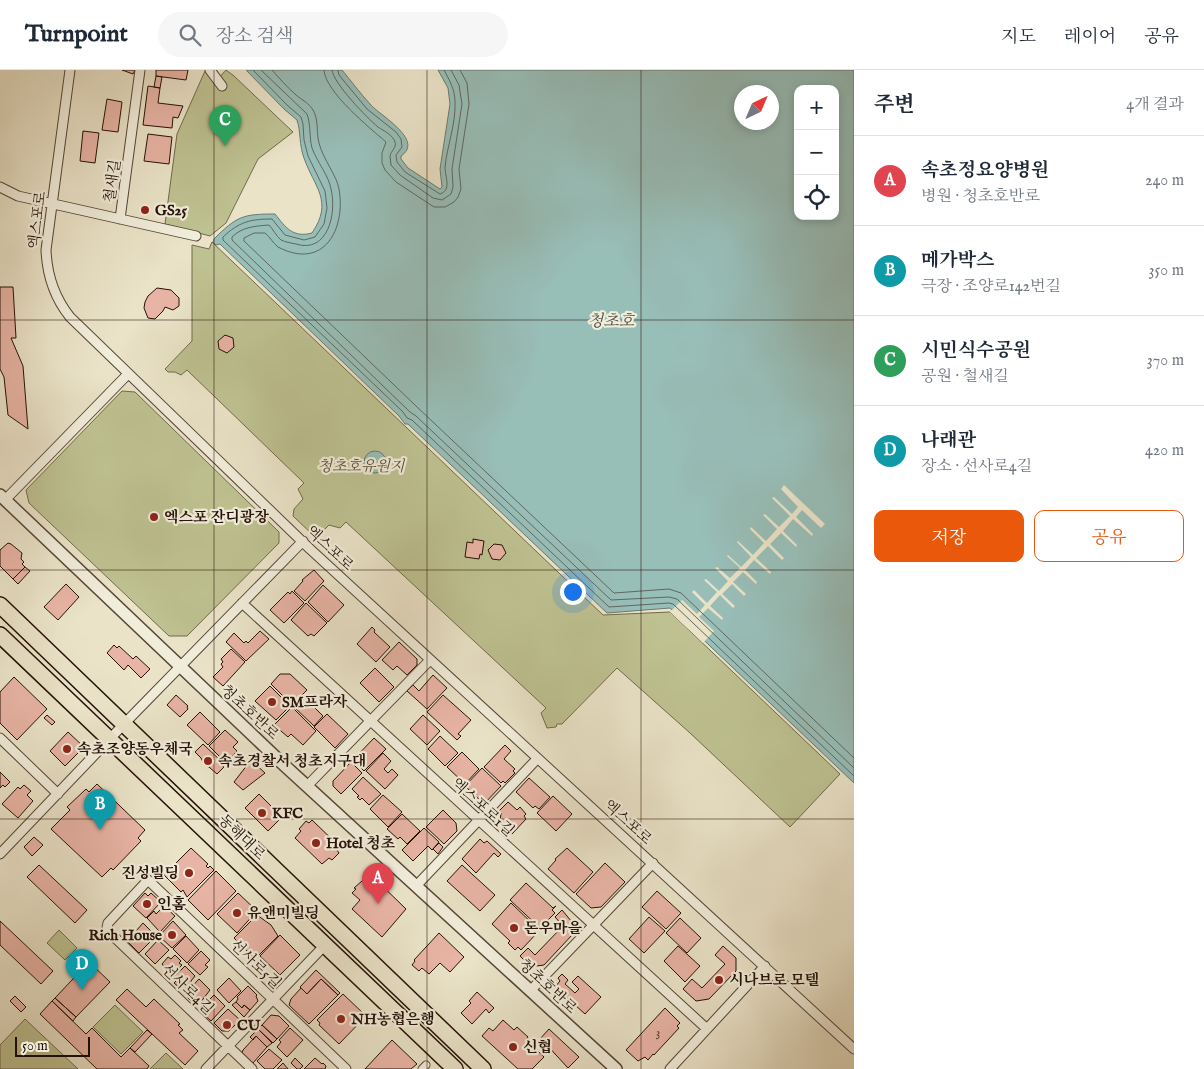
<!DOCTYPE html>
<html lang="ko">
<head>
<meta charset="utf-8">
<style>
	:root { --surface:#fff; --page:#f6f6f7; --text:#1f2937; --muted:#747a83; --line:#e0e1e3; --accent:#ea580c }
	body { margin:0; font-family:"IM FELL English","Noto Serif KR",serif; background:var(--page); color:var(--text) }
	.controls { position:absolute; right:15px; top:15px; display:grid; overflow:hidden; border-radius:10px; box-shadow:0 2px 8px #0003 }
	.controls button { width:45px; height:45px; display:grid; place-items:center; padding:0; border:0; border-bottom:1px solid var(--line); background:var(--surface); color:var(--text); font:25px sans-serif }
	.compass { position:absolute; left:734px; top:15px; width:45px; height:45px; border-radius:50%; background:var(--surface); box-shadow:0 2px 8px #0003; rotate:44deg }
	.scale { position:absolute; left:15px; bottom:12px; width:75px; box-sizing:border-box; padding-left:5px; border:2px solid #251107; border-top:0; font-size:14px; line-height:18px; white-space:nowrap; color:#251107; -webkit-text-stroke:4px #f1eddb; paint-order:stroke }
	.you { position:absolute; left:572px; top:521px; width:18px; height:18px; margin:-12px; border:4px solid #fff; border-radius:50%; background:#1a73e8; box-shadow:0 0 0 8px #1a73e833 }
	.badge { display:grid; place-items:center; width:32px; height:32px; border-radius:50%; background:var(--accent); color:#fff; font-size:16px; font-weight:700 }
	.pin { position:absolute; translate:-50% -41px; filter:drop-shadow(0 1px 2px #0008) }
	.pin::after { content:''; position:absolute; top:26px; width:18px; height:15px; background:inherit; clip-path:polygon(0 0,100% 0,50% 100%) }
	.list { margin:0; padding:0; list-style:none }
	h2 { display:flex; justify-content:space-between; align-items:center; height:65px; margin:0; padding:0 20px; font-size:21px }
	h2 small { font-size:16px; font-weight:400; color:var(--muted) }
	.list li { display:grid; grid-template-columns:32px 1fr auto; gap:15px; align-items:center; box-sizing:border-box; height:90px; padding:0 20px; border-top:1px solid var(--line) }
	.list b { display:block; font-size:19px; white-space:nowrap }
	.list p { margin:0; font-size:16px; white-space:nowrap; color:var(--muted) }
	.list em { font-size:16px; font-style:normal; color:var(--muted) }
	.actions { display:flex; gap:10px; padding:15px 20px }
	.actions a { flex:1; padding:11px 0; border:1px solid var(--accent); border-radius:10px; text-align:center; font-size:18px; color:var(--accent) }
	.actions .main { background:var(--accent); color:#fff }
	.icon { flex:none; width:28px; height:28px; fill:none; stroke:currentColor; stroke-width:2; stroke-linecap:round; stroke-linejoin:round }
	.map { position:relative; flex:none; width:854px; height:999px; overflow:hidden }
	header { display:flex; align-items:center; gap:30px; box-sizing:border-box; height:70px; padding:0 25px; background:var(--surface); border-bottom:1px solid var(--line) }
	header strong { font-size:24px }
	nav { display:flex; gap:28px; margin-inline-start:auto; font-size:18px }
	.search { width:350px; height:45px; background:var(--page); display:flex; align-items:center; gap:12px; box-sizing:border-box; padding:0 18px; border-radius:28px; color:var(--muted); font-size:19px }
	main { display:flex }
	aside { flex:1; background:var(--surface) }
	.map>svg:first-child { display:block }
	.green { fill:#bec191; stroke:#72694c }
	.water { fill:#98beb8; stroke:#6a7971; fill-rule:evenodd }
	.pier { fill:#eae3c8 }
	.lines { fill:none; stroke-linecap:round; stroke-linejoin:round }
	.shore { stroke:#5e6860; stroke-width:1 }
	.building { fill:#e8b4a5; stroke:#251107 }
	.pedestrian-casing { stroke:#564637; stroke-width:9 }
	.minor-casing { stroke:#564637; stroke-width:11 }
	.tertiary-casing { stroke:#564637; stroke-width:14 }
	.primary-casing { stroke:#251107; stroke-width:18 }
	.pedestrian { stroke:#f1eddb; stroke-width:7 }
	.minor { stroke:#f1eddb; stroke-width:9 }
	.tertiary { stroke:#f1eddb; stroke-width:11 }
	.primary { stroke:#eae3c8; stroke-width:15 }
	.grid { fill:none; stroke:#251107; stroke-width:1; stroke-opacity:0.55 }
	.poi-dot { fill:#8f2418; stroke:#f1eddb; stroke-width:2 }
	.labels { text-anchor:middle; stroke-width:4.5; stroke-linejoin:round; paint-order:stroke }
	.number-label { font-size:12px; fill:#563a2e }
	.street-label { font-size:15px; fill:#251107; stroke:#f1eddb }
	.poi-label { font-size:15px; font-weight:bold; fill:#251107; stroke:#f1eddb; text-anchor:start }
	.park-label { font-size:15px; font-style:italic; fill:#5b4f37; stroke:#f1eddb }
	.water-label { font-size:16px; font-style:italic; fill:#4d4e45; stroke:#f1eddb }
</style>
</head>
<body>
<header>
<strong>Turnpoint</strong>
<div class="search"><svg class="icon" aria-label="search" viewBox="0 0 24 24"><circle cx="10" cy="10" r="6"/><path d="M15 15l6 6"/></svg>장소 검색</div>
<nav><a>지도</a><a>레이어</a><a>공유</a></nav>
</header>
<main>
<div class="map">
<svg width="854" height="999" viewBox="0 0 854 999">
	<rect width="100%" height="100%" fill="#eae3c8"/>
	<filter id="stains"><feTurbulence type="fractalNoise" baseFrequency=".004" numOctaves="4"/><feColorMatrix values="0 0 0 0 .2 0 0 0 0 .09 0 0 0 0 .02 0 0 0 .5 -.17"/></filter>
	<radialGradient id="worn" r=".72"><stop offset=".6" stop-color="#630" stop-opacity="0"/><stop offset="1" stop-color="#630" stop-opacity=".3"/></radialGradient>
	<path class="green" d="M226,0L234,6L293,62L258,89L226,153L210,166L165,154L177,64L205,1L216,11Z
		M212,172L603,545L670,542L840,704L790,757L690,663L617,598L562,654H557L556,657L547,658L541,643L546,638L346,452L340,458L329,455L320,464L313,465L293,446L294,439L303,429L298,419L304,413L187,300L181,305L175,302H168L165,299L192,271V175L209,179Z
		M122,321L135,322L279,462V473L187,566H169L29,433L26,420Z
		M59,860L77,878L65,890L47,873Z
		M115,935L143,962L121,984L93,957Z
		M25,949L78,999H0V975Z
		M166,983L183,999H150Z"/>
	<path class="water" d="M246,0H342C351,11 360,23 370,34C379,45 425,70 401,86V89L408,98L440,119L442,117L440,99L450,34L448,18L438,0H854V713L670,538L607,543L408,354H405L399,346L220,174L216,175L213,172L214,169C237,146 243,144 275,144C286,158 293,168 312,163C334,131 314,117 304,88C299,75 301,62 297,50L284,39ZM798,19H835V146H798ZM742,22H772V52H742Z
		M364 392a11 11 0 1 1 22 0a11 11 0 1 1-22 0Z"/>
	<path class="pier" d="M784,415L825,454L821,458L802,440L796,447L813,464L812,466L793,449L783,461L797,475L796,477L781,463L770,474L784,488L782,490L768,476L756,488L771,502L770,504L754,490L745,500L757,512L756,514L743,502L733,512L746,524L744,526L732,514L722,524L735,536L733,538L720,525L710,536L723,548L722,550L708,538L699,547L714,561L703,573L670,542L682,530L697,544L705,535L692,522L694,520L707,533L717,522L704,510L706,509L719,521L728,511L715,498L717,497L730,508L740,498L727,486L728,485L741,497L751,487L737,472L738,471L753,485L764,473L750,459L751,457L766,471L777,459L763,445L765,444L779,457L790,446L772,428L774,427L792,444L798,437L781,419Z"/>
	<g class="lines">
		<path class="shore" d="M253,0L287,35L301,47L303,54L304,70L308,86L325,121L327,138L324,154L315,167L304,170L285,165L272,149C250,149 239,152 223,167V170L403,342L407,348L412,350L609,537L669,533L673,534L854,706
			M261,0L307,44C311,55 309,66 312,78C317,92 329,106 331,119C337,143 328,184 296,174C291,173 285,172 281,170C276,166 273,159 269,155C255,156 242,157 232,167V170L410,342L416,346L611,530L669,527L677,529L854,698
			M272,0C279,8 287,17 296,25C302,30 309,33 313,40C319,50 316,62 319,73C323,89 337,106 339,119C346,159 324,201 278,177C273,173 270,167 265,163H254L244,168V171L416,336L614,523L669,519L681,523L854,688
			M324,0C325,22 370,58 386,72L382,83V93L385,100L396,112L434,137H445L454,132L458,127L461,119L459,99L469,34L467,13L460,0
			M332,0C333,13 367,48 378,57C384,61 393,65 395,72C397,77 391,81 390,86L391,95L400,105L433,128L442,130L451,124L453,117L452,99L462,34L459,15L451,0
			M338,0L339,5L367,39L396,62L401,69L402,77L396,85L397,92L405,102L440,124C452,120 445,107 445,97C447,76 456,54 455,32C455,20 450,11 444,0"/>
	</g>
	<path class="building" d="M122,0H135L133,4Z
		M156,0H188L186,10L156,6Z
		M156,6L162,7L160,18L154,17Z
		M148,16L160,18L158,33L183,36L178,48L173,47L172,58L143,55Z
		M107,29L122,32L118,62L102,60Z
		M83,61L99,63L95,93L80,91Z
		M148,64L172,67L169,94L144,91Z
		M0,217H13L16,268H11L23,296L28,359L8,345L4,307L0,299Z
		M157,218L171,220L179,228V236L173,240L165,237L163,241L155,249L148,248L144,238L145,232L148,226Z
		M225,265L233,268L234,277L227,283L219,279L218,271Z
		M473,469L484,471L482,485L480,484L479,489L465,487L467,472L473,473Z
		M8,473L11,474L22,483L21,489L24,492L22,494L25,497L13,509L0,496V480Z
		M494,474L502,475L506,483L500,490L492,489L488,480Z
		M25,497L30,501L18,514L13,509Z
		M314,500L324,511L305,531L294,521L303,511L302,510Z
		M66,514L79,527L58,550L44,537Z
		M323,515L344,535L328,552L308,532Z
		M292,521L304,533L284,553L270,540L288,522L290,524Z
		M306,533L327,553L314,566L311,564L308,566L291,550Z
		M372,557L375,560L374,562L390,577L376,592L357,574Z
		M260,561L269,569L246,591L226,572L234,563L244,573L246,571L248,573Z
		M399,572L417,589V595L407,605L397,596L393,600L382,590Z
		M114,575L117,578L119,576L133,589L136,586L150,599L141,608L128,595L124,600L107,583Z
		M231,579L245,592L223,616L213,607L223,597L221,594L223,592L221,589Z
		M375,598L394,617L379,632L360,613Z
		M280,604H290L307,620L292,635L271,614Z
		M433,605L447,618L427,639L407,621L413,615L419,621Z
		M14,607L47,639L17,670L0,653V622Z
		M270,616L290,636L276,650L255,631Z
		M176,625L188,636L187,637L188,639L180,647L167,635Z
		M443,625L471,650L458,664L461,666L457,670L427,642Z
		M303,626L311,634L314,631L317,634L314,637L323,646L314,656L293,636Z
		M292,637L316,661L303,675L291,664L288,667L274,655Z
		M200,642L220,662L208,675L187,655Z
		M327,644L348,664L335,678L314,657Z
		M47,645L55,652L52,655L44,648Z
		M423,645L440,661L427,675L410,659Z
		M225,660L238,672L233,677L237,681L226,693L209,676Z
		M68,662L84,677L65,696L50,681Z
		M440,666L458,683L445,696L428,679Z
		M374,668L386,679L364,701L353,690Z
		M203,674L223,693L221,695L224,697L217,704L209,697L204,694L201,688L195,682Z
		M505,675L511,681L504,689L515,699L513,701L515,703L505,713L503,711L501,713L484,697Z
		M462,682L479,699L465,714L447,697Z
		M383,683L391,691L384,699L388,703L392,699L398,705L385,719L366,701Z
		M251,690L265,703L243,720L234,712Z
		M351,692L362,703L341,724L333,716V711Z
		M482,698L501,716L484,734L465,716Z
		M0,702L10,712L5,717L3,715L0,718Z
		M363,707L381,724L369,735L362,728L360,730L357,727L359,726L352,719Z
		M529,708L550,727L539,739L535,736L533,738L516,722Z
		M97,714L145,760L138,768L141,771L113,800L111,798L102,807L51,759L70,740L67,737L86,719L89,722Z
		M24,715L31,721L27,725L33,731L18,748L2,734L18,717L20,719Z
		M259,724L282,747L268,761L245,738Z
		M383,725L402,742L388,757L370,739Z
		M553,726L572,744L556,761L537,743Z
		M508,732L517,740L520,737L526,744L524,746L526,749L512,764L500,753L501,743L499,741Z
		M443,740L456,753L457,761L444,774L426,757Z
		M402,744L420,761L407,774L400,767L398,769L387,759Z
		M312,750L340,777L337,780L339,783L332,790L329,788L322,794L295,768L301,761L299,759L306,751L309,753Z
		M424,758L439,772L432,780L428,776L413,791L402,780Z
		M34,767L43,775L32,786L24,777Z
		M480,769L484,773L487,771L501,784L498,787L494,783L476,803L462,789Z
		M439,773L443,777L438,784L433,779Z
		M191,778L208,794L206,796L208,798L210,796L214,800L187,827L183,820L181,822L164,805Z
		M567,778L593,802L574,823L548,799L556,790L555,789Z
		M605,793L625,812L601,837L591,838L576,824Z
		M39,795L87,840L75,853L27,807Z
		M462,795L495,825L480,841L447,811Z
		M216,801L236,821L208,850L188,830Z
		M370,804L406,839L382,867L352,839L360,830L352,823L356,819L354,818Z
		M526,813L553,838L556,836L552,840L555,843L540,858L510,830Z
		M657,821L681,843L666,859L642,837Z
		M145,823L148,826L151,823L161,832L146,848L133,836Z
		M238,823L257,841L237,863L217,844Z
		M511,833L537,858L536,860L538,862L521,880L518,877L515,880L508,873L510,871L492,854Z
		M164,836L175,846L160,862L147,848L154,841L156,844Z
		M562,840L572,852V862L573,864L544,895L536,896L528,894L520,886L528,878L535,885L563,856L555,847Z
		M257,845L271,855L278,866L255,889L234,868Z
		M649,847L665,861L644,883L629,869Z
		M680,848L701,868L687,883L666,863Z
		M0,851L53,901L41,914L0,875Z
		M173,851L186,865L172,878L159,866Z
		M143,853L156,866L139,883L128,872L137,862L136,861Z
		M439,863L464,887L450,902L440,893L429,904L422,898L419,901L412,895L415,891L414,890Z
		M280,865L300,885L280,905L260,886Z
		M186,866L199,880L187,893L173,879Z
		M158,870L169,880L155,894L145,884Z
		M678,876L700,896L685,912L664,891Z
		M723,876L736,888V901L709,929L696,931L683,919L692,909L702,918L725,894L715,885Z
		M201,881L210,890L205,895L208,897L200,905L188,894Z
		M175,885L181,891L179,893L182,895L171,906L162,894L168,887L171,889Z
		M89,892L110,912L76,947L55,928Z
		M185,896L195,906L191,911L192,913L187,919L183,915L180,918L174,913L178,909L175,906Z
		M316,900L340,923L338,925L321,909L307,924L300,917Z
		M562,904L568,910L565,914L575,923L579,919L572,912L578,906L601,927L585,944L555,917L560,911L558,908Z
		M229,908L241,921L229,933L217,920Z
		M199,909L210,920L197,937L188,928L189,926L186,923Z
		M321,909L338,925L309,954L289,935L291,929L301,918L307,924Z
		M248,916L257,925L256,926L258,931L250,940L244,935L242,938L236,932L238,929L237,927Z
		M127,919L146,937L154,929L180,954L178,955L183,960L179,963L198,981L185,995L116,930Z
		M477,922L494,938L489,943L486,939L472,954L461,943L471,933L469,931Z
		M343,924L366,946L339,974L319,955L320,953L317,950Z
		M214,925L225,936L211,951L199,940Z
		M15,926L26,937L21,942L10,931Z
		M55,928L76,947L73,951L52,931Z
		M52,931L86,964L92,958L121,987L130,978L149,996L147,999H97L40,944Z
		M236,932L242,938L244,935L250,940L244,947L232,935Z
		M665,938L680,953L677,956L679,958L654,985L653,984L648,990L645,987L638,991L626,980Z
		M228,939L240,950L229,961H222L214,953Z
		M271,945L279,946L289,956L277,969L262,955Z
		M503,950L514,960L517,957L528,967L526,970L544,987L532,999H518L482,966L489,958L493,961Z
		M262,955L277,969L273,973L258,959Z
		M290,958L303,970L287,987L277,977L281,972L279,970Z
		M258,959L272,973L267,977L256,966L253,970L250,967Z
		M549,959L579,987L568,998L544,972L539,970Z
		M147,960L152,964L135,982L130,978Z
		M256,966L267,977L253,993L242,983L243,980Z
		M392,970L417,994L411,999H365Z
		M269,979L282,990L273,999H265L257,991Z
		M295,988L303,996L300,999H297L291,993Z
		M315,988L322,994L323,993L326,996L325,999H304Z
		M283,993L288,999H277Z"/>
	<g class="lines">
		<g class="pedestrian-casing">
			<path id="pedestrian" d="M422,999L426,995"/>
		</g>
		<g class="minor-casing">
			<path id="minor" d="M70,0L46,180C47,205 54,227 70,247L310,479L854,979
				M210,0L222,16
				M0,117L18,126L196,166
				M120,149L140,0
				M5,430L128,304
				M242,533L707,959
				M0,668L58,724
				M307,716L430,590
				M0,784L124,654L303,471
				M416,816L537,689
				M531,920L653,793
				M206,999L325,875
				M252,999L109,862L107,858L108,853L148,810L346,999
				M670,999L765,896"/>
		</g>
		<g class="tertiary-casing">
			<path id="tertiary" d="M0,425L285,696L616,999"/>
		</g>
		<g class="primary-casing">
			<path id="primary" d="M0,535L483,999
				M0,565L455,999"/>
		</g>
		<use href="#pedestrian" class="pedestrian"/>
		<use href="#minor" class="minor"/>
		<use href="#tertiary" class="tertiary"/>
		<use href="#primary" class="primary"/>
	</g>
	<path class="grid" d="M214,0V999M427,0V999M641,0V999M0,250H854M0,500H854M0,749H854"/>
	<g class="poi-dot">
		<circle cx="145" cy="140" r="5"/>
		<circle cx="154" cy="447" r="5"/>
		<circle cx="272" cy="632" r="5"/>
		<circle cx="67" cy="679" r="5"/>
		<circle cx="208" cy="691" r="5"/>
		<circle cx="262" cy="743" r="5"/>
		<circle cx="316" cy="773" r="5"/>
		<circle cx="189" cy="803" r="5"/>
		<circle cx="147" cy="834" r="5"/>
		<circle cx="237" cy="843" r="5"/>
		<circle cx="514" cy="858" r="5"/>
		<circle cx="172" cy="865" r="5"/>
		<circle cx="719" cy="910" r="5"/>
		<circle cx="341" cy="949" r="5"/>
		<circle cx="227" cy="955" r="5"/>
		<circle cx="513" cy="977" r="5"/>
	</g>
	<g class="labels">
		<g class="number-label">
			<text x="658" y="966">3</text>
		</g>
		<g class="street-label">
			<text transform="translate(112 111) rotate(-82)" y="5">철새길</text>
			<text transform="translate(37 150) rotate(-83)" y="5">엑스포로</text>
			<text transform="translate(330 478) rotate(43)" y="5">엑스포로</text>
			<text transform="translate(250 642) rotate(43)" y="5">청초호반로</text>
			<text transform="translate(483 737) rotate(42)" y="5">엑스포로1길</text>
			<text transform="translate(628 752) rotate(42)" y="5">엑스포로</text>
			<text transform="translate(242 767) rotate(44)" y="5">동해대로</text>
			<text transform="translate(256 894) rotate(44)" y="5">선사로5길</text>
			<text transform="translate(548 916) rotate(43)" y="5">청초호반로</text>
			<text transform="translate(188 919) rotate(44)" y="5">선사로4길</text>
		</g>
		<g class="poi-label">
			<text x="155" y="145">GS25</text>
			<text x="164" y="452">엑스포 잔디광장</text>
			<text x="282" y="637">SM프라자</text>
			<text x="77" y="684">속초조양동우체국</text>
			<text x="218" y="696">속초경찰서 청초지구대</text>
			<text x="272" y="748">KFC</text>
			<text x="326" y="778">Hotel 청초</text>
			<text x="179" y="808" text-anchor="end">진성빌딩</text>
			<text x="157" y="839">인홈</text>
			<text x="247" y="848">유앤미빌딩</text>
			<text x="524" y="863">돈우마을</text>
			<text x="162" y="870" text-anchor="end">Rich House</text>
			<text x="729" y="915">시나브로 모텔</text>
			<text x="351" y="954">NH농협은행</text>
			<text x="237" y="960">CU</text>
			<text x="523" y="982">신협</text>
		</g>
		<g class="park-label">
			<text x="361" y="401">청초호유원지</text>
		</g>
		<g class="water-label">
			<text x="611" y="256">청초호</text>
		</g>
	</g>
	<rect width="100%" height="100%" filter="url(#stains)"/>
	<rect width="100%" height="100%" fill="url(#worn)"/>
</svg>
<div class="controls">
<button>+</button>
<button>−</button>
<button><svg class="icon" aria-label="locate" viewBox="0 0 24 24"><circle cx="12" cy="12" r="6"/><path d="M12 2v4M12 18v4M2 12h4M18 12h4"/></svg></button>
</div>
<svg class="compass" viewBox="-18 -18 36 36"><path d="M0-13l5 13h-10z" fill="#e53935"/><path d="M0 13l5-13h-10z" fill="#747a83"/></svg>
<div class="scale">50 m</div>
<div class="you"></div>
<div class="pin badge" style="left:378px;top:834px;background:#e0444e">A</div>
<div class="pin badge" style="left:100px;top:760px;background:#0f9aa8">B</div>
<div class="pin badge" style="left:225px;top:76px;background:#2e9e5b">C</div>
<div class="pin badge" style="left:82px;top:920px;background:#0f9aa8">D</div>
</div>
<aside>
<h2>주변<small>4개 결과</small></h2>
<ul class="list">
<li><span class="badge" style="background:#e0444e">A</span><div><b>속초정요양병원</b><p>병원 · 청초호반로</p></div><em>240 m</em></li>
<li><span class="badge" style="background:#0f9aa8">B</span><div><b>메가박스</b><p>극장 · 조양로142번길</p></div><em>350 m</em></li>
<li><span class="badge" style="background:#2e9e5b">C</span><div><b>시민식수공원</b><p>공원 · 철새길</p></div><em>370 m</em></li>
<li><span class="badge" style="background:#0f9aa8">D</span><div><b>나래관</b><p>장소 · 선사로4길</p></div><em>420 m</em></li>
</ul>
<div class="actions"><a class="main">저장</a><a>공유</a></div>
</aside>
</main>
</body>
</html>
